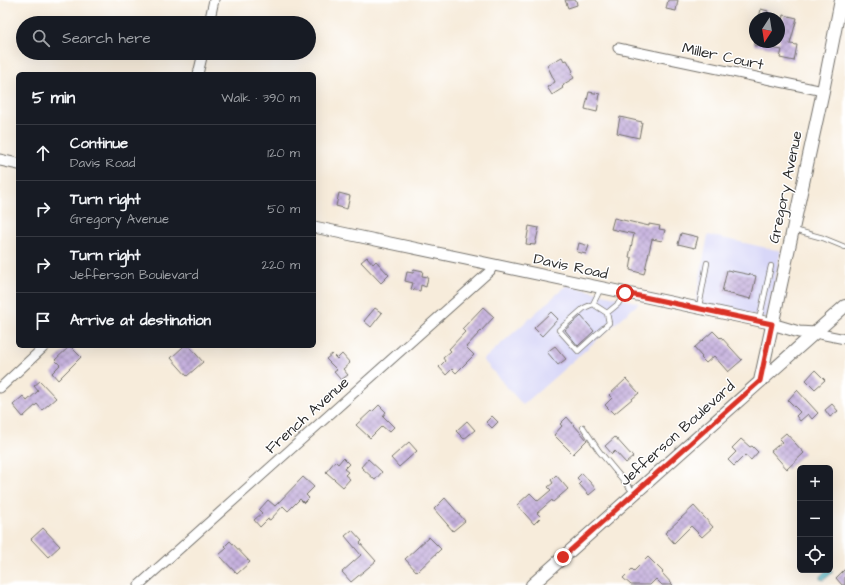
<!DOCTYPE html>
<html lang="en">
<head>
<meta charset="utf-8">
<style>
	:root { --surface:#171b24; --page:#242831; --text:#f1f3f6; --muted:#9ea1a6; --line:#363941 }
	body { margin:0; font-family:"Architects Daughter",sans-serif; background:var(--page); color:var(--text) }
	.controls { position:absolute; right:12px; bottom:12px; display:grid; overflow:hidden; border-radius:6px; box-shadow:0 4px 16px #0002 }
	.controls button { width:36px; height:36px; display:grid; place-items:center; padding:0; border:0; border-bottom:1px solid var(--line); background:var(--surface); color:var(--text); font:20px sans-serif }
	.compass { position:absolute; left:749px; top:12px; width:36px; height:36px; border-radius:50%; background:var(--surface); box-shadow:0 4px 16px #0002; rotate:192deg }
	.stop { position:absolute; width:12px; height:12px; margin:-9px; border:3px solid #d93025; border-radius:50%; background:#fff }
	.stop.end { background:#d93025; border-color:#fff; box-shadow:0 1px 4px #0008 }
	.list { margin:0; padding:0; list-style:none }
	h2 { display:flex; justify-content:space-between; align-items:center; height:52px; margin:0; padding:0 16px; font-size:17px }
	h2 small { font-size:13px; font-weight:400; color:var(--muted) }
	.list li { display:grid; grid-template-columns:26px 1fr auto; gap:12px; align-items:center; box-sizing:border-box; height:56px; padding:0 16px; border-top:1px solid var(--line) }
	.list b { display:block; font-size:15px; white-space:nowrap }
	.list p { margin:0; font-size:13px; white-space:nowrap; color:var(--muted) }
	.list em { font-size:13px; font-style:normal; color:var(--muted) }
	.icon { flex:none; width:22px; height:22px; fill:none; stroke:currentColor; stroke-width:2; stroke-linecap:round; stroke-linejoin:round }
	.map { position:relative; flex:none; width:845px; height:585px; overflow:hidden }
	.search { position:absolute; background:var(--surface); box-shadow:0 4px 16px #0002; left:16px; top:16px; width:300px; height:44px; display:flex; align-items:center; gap:10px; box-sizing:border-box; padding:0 14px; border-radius:22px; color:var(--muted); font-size:15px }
	.panel { position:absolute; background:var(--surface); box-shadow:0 4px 16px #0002; left:16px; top:72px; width:300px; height:276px; border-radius:6px }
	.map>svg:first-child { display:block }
	.built { fill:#d8d7f8 }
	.water { fill:#45b2c1; stroke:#386e76 }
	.building { fill:url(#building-cross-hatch) }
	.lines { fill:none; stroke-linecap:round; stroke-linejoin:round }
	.service-casing { stroke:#726f69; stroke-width:6 }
	.minor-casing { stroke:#726f69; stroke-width:11 }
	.tertiary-casing { stroke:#726f69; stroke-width:13 }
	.secondary-casing { stroke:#726f69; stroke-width:14 }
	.service { stroke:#fff; stroke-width:4.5 }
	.minor { stroke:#fff; stroke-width:9 }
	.tertiary { stroke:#fff; stroke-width:11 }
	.secondary { stroke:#fff; stroke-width:12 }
	.route { stroke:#d93025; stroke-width:5 }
	.labels { text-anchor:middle; stroke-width:3; stroke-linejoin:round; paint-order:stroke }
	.street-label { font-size:15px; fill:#2b2b2b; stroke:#fff }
</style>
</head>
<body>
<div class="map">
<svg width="845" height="585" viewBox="0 0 845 585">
	<defs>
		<pattern id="building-cross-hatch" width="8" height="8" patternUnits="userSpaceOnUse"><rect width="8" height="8" fill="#c4afdd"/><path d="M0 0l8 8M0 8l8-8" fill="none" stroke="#9f8fb3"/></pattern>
	</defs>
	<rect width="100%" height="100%" fill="#fff"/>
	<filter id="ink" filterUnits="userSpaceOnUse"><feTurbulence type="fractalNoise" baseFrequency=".025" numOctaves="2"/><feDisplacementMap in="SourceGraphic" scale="8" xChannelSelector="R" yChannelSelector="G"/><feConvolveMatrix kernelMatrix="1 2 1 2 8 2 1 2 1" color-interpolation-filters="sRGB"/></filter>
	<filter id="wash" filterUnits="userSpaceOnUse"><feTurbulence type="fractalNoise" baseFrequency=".012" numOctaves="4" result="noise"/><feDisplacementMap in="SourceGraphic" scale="16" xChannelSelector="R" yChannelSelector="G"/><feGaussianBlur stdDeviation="0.9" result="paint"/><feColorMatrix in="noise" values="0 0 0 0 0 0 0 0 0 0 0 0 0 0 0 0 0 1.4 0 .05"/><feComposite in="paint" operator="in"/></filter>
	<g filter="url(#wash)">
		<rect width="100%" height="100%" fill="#f7ecdb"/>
		<path class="built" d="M708,235L781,251L767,318L695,304Z
			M567,285L639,303L523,405L483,360Z"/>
		<path class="water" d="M830,569L832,571V573L824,580L820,579V576L826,570H830Z"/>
		<g id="blocks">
			<path class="building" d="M565,0H576L577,5L568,8Z
				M668,0H678L676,11L666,9Z
				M761,9L768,11L766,18H759Z
				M784,15L797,18L790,44L797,45L794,61L780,58L782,50L754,45V42H779V29L781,30Z
				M562,57L564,61L567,60L573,71L571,73L574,78L564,84V85L562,87L563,88L552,95L547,87L555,82L547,65Z
				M589,92L600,94L597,112L585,109Z
				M620,117L642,122L639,138L617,133Z
				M339,193L350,196L347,209L336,206Z
				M614,218L649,226V224L660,226L659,229L665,230L662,241L652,239L644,274L630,270L632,258L629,257L634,234L611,229Z
				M529,226L539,228L535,245L526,244Z
				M681,233L698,237L695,248L678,244Z
				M579,243L589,246L586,254L577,252Z
				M367,257L373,264L376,261L389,275L381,283L361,262Z
				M414,269L423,271L422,276L428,277L426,287L421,285L420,291L411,289L413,283L405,281L407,272L413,273Z
				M727,270L756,276L751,299L722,292Z
				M483,307L494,317L466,347L474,355L456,373L452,369L446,375L439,367L445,361L443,358L451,351L449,349L465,332L462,329Z
				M375,308L382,313L371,327L364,321Z
				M551,312L558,319L542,336L534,328Z
				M581,316L594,331L578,346L565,330Z
				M713,331L720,338L721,337L742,360L728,372L714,356L706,363L701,358L702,357L694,348Z
				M70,346L81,357L58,380L52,373L60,365L55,360Z
				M184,346H189L203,362L187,376L171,358Z
				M555,346L566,359L558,365L547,352Z
				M332,354L337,359L342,354L350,363L343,369L348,375L341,380L334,372L337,370L326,359Z
				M815,370L825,380L815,389L806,380Z
				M626,379L639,393L614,414L605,405L612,398L609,395Z
				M40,381L56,398L42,410L37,404L23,417L13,405L23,396L27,401L38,391L34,386Z
				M797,390L818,413L812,419L808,414L800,421L796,416L800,412L788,400Z
				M832,404L838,411L830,417L825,410Z
				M379,405L386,412L383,416L394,427L389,432L382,426L370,438L356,425L371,411L372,412Z
				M492,416L498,422L492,428L486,422Z
				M567,417L587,440L573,454L554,435L562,426L560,424Z
				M467,421L475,430L464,439L456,431Z
				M786,433L804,453L787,469L771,451L782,442L779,439Z
				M615,437L633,457L626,463L615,451L612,454L605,446Z
				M741,439L750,447L752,446L758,452L751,460L745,455L734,466L728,460L736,452L732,448Z
				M409,442L417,451L399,467L391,458Z
				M343,458L349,464L344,469L348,472L345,475L350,479L343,487L326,472L335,461L338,464Z
				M368,459L382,472L375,480L361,467Z
				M582,473L596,489L589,495L579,484L581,482L577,478Z
				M556,475L568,489L553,502L552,500L537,513L541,517L534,524L517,505L530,493L538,501L551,490L548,487L553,483L551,480Z
				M303,477L314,487L306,495L309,498L304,503L300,499L288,511L283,506L270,520L268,519L260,527L254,520L262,513L259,510L268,500L275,506Z
				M445,498L465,521L453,531L434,509Z
				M694,506L713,527L702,537L691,526L674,543L665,533Z
				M43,528L60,546L48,557L31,539Z
				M352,530L362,541L360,543L376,561L351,582L342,572L361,555L345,536Z
				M429,537L441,549L417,572L405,559Z
				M230,541L250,562L237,574L219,555L227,548L225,546Z
				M648,557L663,572L662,573L673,585H662L656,579L650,585H631L623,578L632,569L634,571Z
				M845,569V585H842L836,578Z"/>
		</g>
	</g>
	<g filter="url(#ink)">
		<use href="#blocks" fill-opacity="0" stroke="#726f69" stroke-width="1"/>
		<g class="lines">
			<g class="service-casing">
				<path id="service" d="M794,230L823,238L845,247
					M601,288L593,304L607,313L618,304L625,293
					M593,304L584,308L559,330L578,351L609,323L607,313
					M699,307L707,263
					M759,320L771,266
					M583,427L599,451L634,493"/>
			</g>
			<g class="minor-casing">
				<path id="minor" d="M209,23L214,0
					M618,48L823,91
					M198,74L203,53
					M815,333L845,339
					M0,388L45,346
					M139,585L490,271L493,265"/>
			</g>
			<g class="tertiary-casing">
				<path id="tertiary" d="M0,160L18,164
					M314,227L765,322L799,332L815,333"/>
			</g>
			<g class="secondary-casing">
				<path id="secondary" d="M760,381L823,91L841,0
					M532,585L845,306"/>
			</g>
			<use href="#service" class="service"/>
			<use href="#minor" class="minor"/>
			<use href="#tertiary" class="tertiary"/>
			<use href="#secondary" class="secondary"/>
		</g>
	</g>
	<g class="lines" filter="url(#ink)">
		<path class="route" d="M563,557L760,381L772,324L625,293"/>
	</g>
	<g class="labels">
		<g class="street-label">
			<text transform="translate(723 56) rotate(12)" y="5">Miller Court</text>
			<text transform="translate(785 187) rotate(-78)" y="5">Gregory Avenue</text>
			<text transform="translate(571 266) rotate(12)" y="5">Davis Road</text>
			<text transform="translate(307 415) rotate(-42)" y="5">French Avenue</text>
			<text transform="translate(677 433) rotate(-42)" y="5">Jefferson Boulevard</text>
		</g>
	</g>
</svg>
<div class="controls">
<button>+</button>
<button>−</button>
<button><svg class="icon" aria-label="locate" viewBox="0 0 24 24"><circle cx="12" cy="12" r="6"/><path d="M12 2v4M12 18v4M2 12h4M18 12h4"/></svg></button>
</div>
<svg class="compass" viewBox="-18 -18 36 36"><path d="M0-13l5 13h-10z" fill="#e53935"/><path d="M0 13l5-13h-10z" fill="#9ea1a6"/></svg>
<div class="stop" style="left:625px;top:293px"></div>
<div class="stop end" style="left:563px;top:557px"></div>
<div class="search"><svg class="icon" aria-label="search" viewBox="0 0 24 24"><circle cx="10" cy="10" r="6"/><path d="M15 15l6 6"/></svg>Search here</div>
<section class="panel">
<h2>5 min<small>Walk · 390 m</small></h2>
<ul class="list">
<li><svg class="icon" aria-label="ahead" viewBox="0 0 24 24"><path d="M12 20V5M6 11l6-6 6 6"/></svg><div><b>Continue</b><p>Davis Road</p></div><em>120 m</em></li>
<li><svg class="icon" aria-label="right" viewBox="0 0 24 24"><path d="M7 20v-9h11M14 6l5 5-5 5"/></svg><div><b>Turn right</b><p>Gregory Avenue</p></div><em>50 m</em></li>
<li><svg class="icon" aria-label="right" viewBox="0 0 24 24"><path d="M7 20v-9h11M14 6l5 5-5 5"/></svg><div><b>Turn right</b><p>Jefferson Boulevard</p></div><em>220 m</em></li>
<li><svg class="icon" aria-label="arrive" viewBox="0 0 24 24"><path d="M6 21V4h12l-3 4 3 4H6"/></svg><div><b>Arrive at destination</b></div></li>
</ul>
</section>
</div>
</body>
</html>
